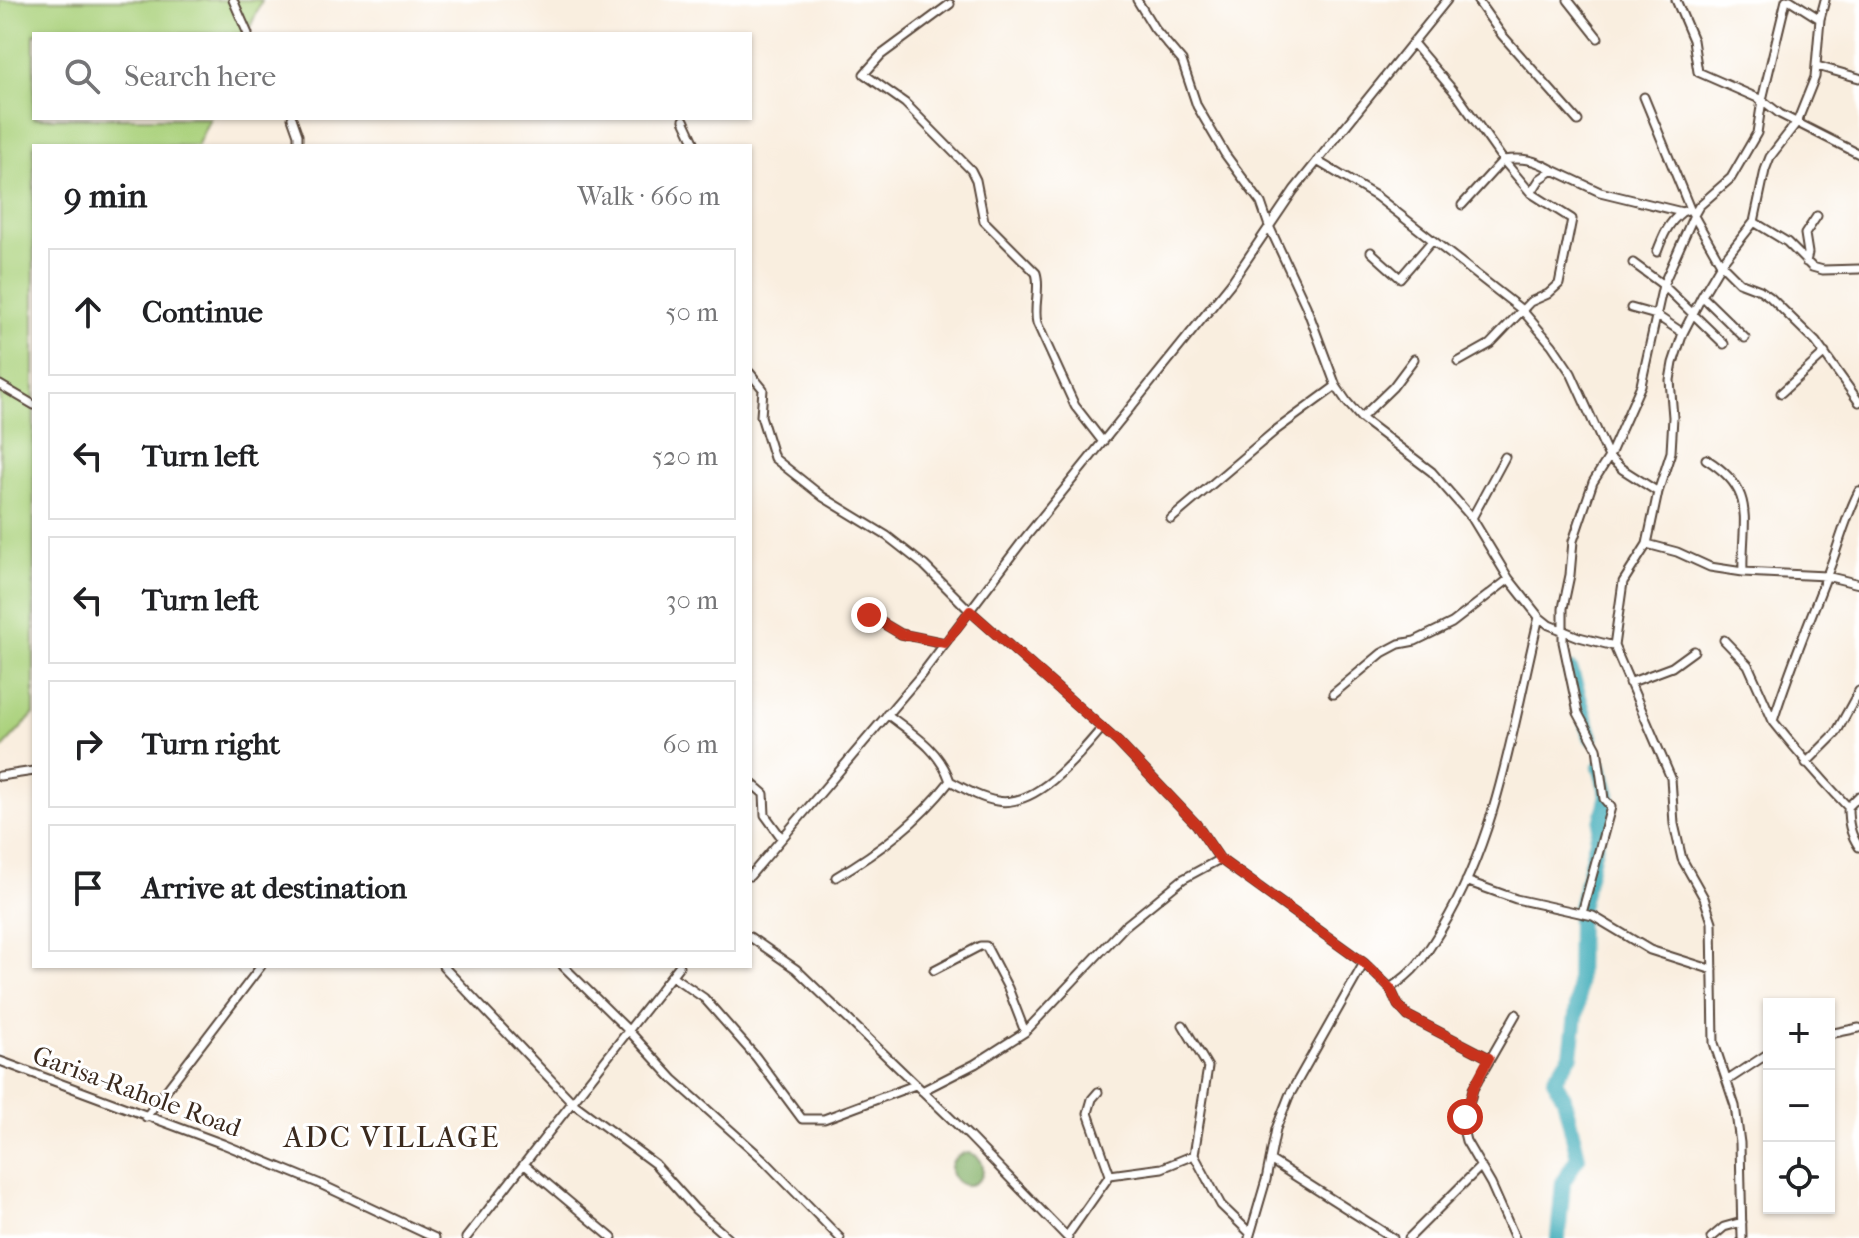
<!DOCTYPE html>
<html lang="en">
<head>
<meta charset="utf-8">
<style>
	:root { --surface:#fff; --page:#f2f2f2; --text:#202124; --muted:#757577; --line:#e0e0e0 }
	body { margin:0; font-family:"IM FELL French Canon",serif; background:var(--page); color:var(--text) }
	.controls { position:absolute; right:24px; bottom:24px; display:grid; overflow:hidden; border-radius:0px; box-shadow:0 2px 6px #0004 }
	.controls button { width:72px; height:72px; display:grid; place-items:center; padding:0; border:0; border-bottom:2px solid var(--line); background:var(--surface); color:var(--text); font:40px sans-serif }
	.stop { position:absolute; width:24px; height:24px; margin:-18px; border:6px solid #c8321e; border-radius:50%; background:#fff }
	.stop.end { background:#c8321e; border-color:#fff; box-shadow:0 2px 8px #0008 }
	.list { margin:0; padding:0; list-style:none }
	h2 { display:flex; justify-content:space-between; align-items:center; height:104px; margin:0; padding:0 32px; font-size:34px }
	h2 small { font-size:26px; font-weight:400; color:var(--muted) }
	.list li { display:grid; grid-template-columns:52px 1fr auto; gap:24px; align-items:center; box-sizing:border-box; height:128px; margin:0 16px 16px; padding:0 16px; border:2px solid var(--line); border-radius:0px }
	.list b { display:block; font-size:30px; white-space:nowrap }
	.list em { font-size:26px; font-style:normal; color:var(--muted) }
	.icon { flex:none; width:44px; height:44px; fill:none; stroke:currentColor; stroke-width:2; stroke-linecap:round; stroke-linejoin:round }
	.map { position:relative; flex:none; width:1859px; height:1238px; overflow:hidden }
	.search { position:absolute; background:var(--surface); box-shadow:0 2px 6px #0004; left:32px; top:32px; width:720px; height:88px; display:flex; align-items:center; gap:20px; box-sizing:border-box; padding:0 28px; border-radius:0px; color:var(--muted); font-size:30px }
	.panel { position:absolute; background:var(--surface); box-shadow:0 2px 6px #0004; left:32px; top:144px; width:720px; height:824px; border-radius:0px }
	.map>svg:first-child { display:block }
	.green { fill:#aad17c; stroke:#727e4d; stroke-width:2 }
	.forest { fill:#87b36c; stroke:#616e45; stroke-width:2 }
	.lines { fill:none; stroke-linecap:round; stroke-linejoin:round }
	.river { stroke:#3cabb8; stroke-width:16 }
	.minor-casing { stroke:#58473b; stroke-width:11 }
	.minor { stroke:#fff; stroke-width:7 }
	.route { stroke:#c8321e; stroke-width:10 }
	.labels { text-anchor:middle; stroke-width:6; stroke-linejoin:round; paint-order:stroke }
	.street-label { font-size:26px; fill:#3b2a1e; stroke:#fff }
	.quarter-label { font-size:30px; letter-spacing:2px; fill:#3b2a1e; stroke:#fff }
</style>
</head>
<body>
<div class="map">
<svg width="1859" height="1238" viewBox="0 0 1859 1238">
	<rect width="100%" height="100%" fill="#fff"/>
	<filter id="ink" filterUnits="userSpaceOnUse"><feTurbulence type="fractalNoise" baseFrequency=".0125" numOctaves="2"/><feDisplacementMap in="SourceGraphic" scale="16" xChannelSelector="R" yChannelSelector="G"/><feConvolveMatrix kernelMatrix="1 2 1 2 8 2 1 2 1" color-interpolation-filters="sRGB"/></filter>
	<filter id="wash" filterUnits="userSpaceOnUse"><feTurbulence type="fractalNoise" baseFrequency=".006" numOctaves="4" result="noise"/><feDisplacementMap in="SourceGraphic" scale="32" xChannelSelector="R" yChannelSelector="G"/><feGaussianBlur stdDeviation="1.8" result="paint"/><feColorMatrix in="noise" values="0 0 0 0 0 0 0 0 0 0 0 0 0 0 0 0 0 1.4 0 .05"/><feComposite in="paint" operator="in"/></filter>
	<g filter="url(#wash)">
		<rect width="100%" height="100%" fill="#f9eedf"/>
		<path class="green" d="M0,0H262L247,34H34V118H210L197,146H34V714L0,751Z"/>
		<path class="forest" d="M951 1169a16 16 0 1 1 32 0a16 16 0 1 1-32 0Z"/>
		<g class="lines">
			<path class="river" d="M1571,671L1591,737
				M1558,1238L1563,1182L1578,1157L1564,1098L1554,1079L1571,1055L1578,999L1579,912L1608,795L1600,767"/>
		</g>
	</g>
	<g filter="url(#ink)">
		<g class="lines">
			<g class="minor-casing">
				<path id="minor" d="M233,0L248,34
					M1137,0L1154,28L1182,61L1197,106L1225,154L1261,203L1269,226L1306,306L1336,386L1347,402L1361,418L1432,472L1444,486L1472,518L1509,579L1539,617L1549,625L1579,637L1614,646
					M1477,0L1502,35L1578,121
					M1568,0L1598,38
					M1676,0L1693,40L1698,72L1762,100L1780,114L1859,154
					M1790,0L1820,19
					M950,4L881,55L864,74L905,103L971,170L976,180L984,221L1036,273C1041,288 1033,306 1037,323L1075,406L1103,442
					M1413,43L1457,95L1503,160L1531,193L1572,219L1559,284L1548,294L1530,302L1490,344L1458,362
					M1817,66L1859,78
					M1644,97L1690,209L1721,264L1739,282L1760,290L1770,297L1816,342L1859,402
					M292,118L298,135V146
					M684,120L696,146
					M1317,161L1376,196L1522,310L1552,345L1571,373L1609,457L1641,385L1663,285L1694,215L1699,206L1731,178L1757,133L1762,100L1786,0
					M1531,193L1540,179L1553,170L1600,192L1682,212L1690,209
					M1462,205L1503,160C1523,157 1535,160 1553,170
					M1754,222L1787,242L1812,267L1823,270L1859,269
					M1371,252L1400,278L1432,241
					M1657,252C1663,236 1668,223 1682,212
					M1806,262L1808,253L1805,234L1817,216
					M1633,263L1663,285L1724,344
					M1702,296L1745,338
					M1631,308L1656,315L1683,333
					M750,373L763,389L761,416L774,458L823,497L887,536L924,565L970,611L1118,742L1196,824L1220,859L1364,963L1289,1096L1276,1129L1266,1180L1249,1238
					M0,385L34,405
					M1781,393L1825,353
					M1361,418L1393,387L1414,359
					M1706,459C1759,492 1741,520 1743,572
					M1472,518L1505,457
					M1171,519L1276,430L1336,386
					M1647,544L1677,552L1710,567L1743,572L1826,576L1859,584
					M869,615L901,634L945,643
					M1724,640L1748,665L1773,721
					M1629,683L1672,667L1694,651
					M1333,694L1382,653L1399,644L1415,641L1452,623L1509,579
					M1806,763L1836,733L1859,691
					M0,776L34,771
					M950,781C965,789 980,798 997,801C1037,808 1079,755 1102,728
					M750,782L764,794L765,815L781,837
					M1859,796L1848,807C1848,822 1850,834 1859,847
					M1848,807C1822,780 1797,751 1773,721C1790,667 1812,615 1832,562C1841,537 1847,514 1859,491
					M750,876L921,675L1021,543L1231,283L1294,190L1447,0
					M836,877C880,851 918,822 950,781C939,749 913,734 887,714
					M1466,881L1516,899L1593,916L1650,950L1713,970
					M1582,913L1611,807L1604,799L1597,748L1578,713L1563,642V608L1570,575L1573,541L1593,482L1609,457L1622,469L1658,492
					M750,937L796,969L969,1136L1068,1238
					M1364,963L1390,988L1398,1005L1408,1016L1489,1058
					M443,966L574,1104L655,1164L695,1209L728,1238
					M563,966L629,1031L673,1079L764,1160L840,1238
					M934,970L980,946H986L1008,988L1025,1032
					M672,976L704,998L756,1057L802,1119H824L915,1085
					M1390,988C1417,971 1426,954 1442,928C1499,834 1513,723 1539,617
					M1183,1025L1208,1067L1194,1155
					M1829,1034L1859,1028
					M0,1061L223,1144L318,1183L435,1238
					M1728,1080L1769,1053
					M922,1091L975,1064L1025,1032L1125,926L1183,879L1220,859
					M1098,1092L1092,1099L1088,1113L1110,1175
					M146,1117L261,966
					M1270,1160L1393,1238
					M525,1165L612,1238
					M1067,1236L1110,1175L1162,1168L1194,1155L1221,1205L1250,1233
					M466,1238L679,966
					M1409,1238L1481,1166
					M1515,1238L1491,1184L1466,1141L1463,1129L1473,1089L1516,1014
					M1711,1238L1724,1227L1742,1222
					M1742,1238L1740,1143L1735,1106L1714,1043L1712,922L1704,898L1682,859L1674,824L1671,778L1614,646L1623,582L1647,544L1658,492L1671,452L1673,417L1670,380L1673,363L1683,333L1702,296L1721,264L1754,222L1765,170L1770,157L1797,122L1815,77L1820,19L1825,0"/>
			</g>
			<use href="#minor" class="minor"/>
		</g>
	</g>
	<g class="lines" filter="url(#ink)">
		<path class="route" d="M869,615L901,634L945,643L970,611L1118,742L1196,824L1220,859L1364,963L1390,988L1398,1005L1408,1016L1489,1058L1473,1089L1465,1117"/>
	</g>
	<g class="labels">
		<g class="street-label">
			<text transform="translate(137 1091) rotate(20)" y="9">Garisa-Rahole Road</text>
		</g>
		<g class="quarter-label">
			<text x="392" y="1147">ADC VILLAGE</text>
		</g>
	</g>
</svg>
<div class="controls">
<button>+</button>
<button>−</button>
<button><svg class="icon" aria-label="locate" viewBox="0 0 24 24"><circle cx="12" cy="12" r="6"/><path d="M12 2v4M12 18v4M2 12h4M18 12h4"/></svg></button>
</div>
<div class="stop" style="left:1465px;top:1117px"></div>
<div class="stop end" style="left:869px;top:615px"></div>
<div class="search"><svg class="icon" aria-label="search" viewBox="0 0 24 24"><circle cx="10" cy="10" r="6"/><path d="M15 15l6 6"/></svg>Search here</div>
<section class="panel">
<h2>9 min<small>Walk · 660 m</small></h2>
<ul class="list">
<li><svg class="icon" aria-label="ahead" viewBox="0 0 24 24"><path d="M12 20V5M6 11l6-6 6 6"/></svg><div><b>Continue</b></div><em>50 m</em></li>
<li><svg class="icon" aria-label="left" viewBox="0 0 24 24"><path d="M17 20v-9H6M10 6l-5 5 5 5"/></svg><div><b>Turn left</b></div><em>520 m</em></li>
<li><svg class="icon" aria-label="left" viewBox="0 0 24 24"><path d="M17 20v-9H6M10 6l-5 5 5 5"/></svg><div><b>Turn left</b></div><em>30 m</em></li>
<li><svg class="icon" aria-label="right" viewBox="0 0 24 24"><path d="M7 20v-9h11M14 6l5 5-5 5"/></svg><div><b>Turn right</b></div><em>60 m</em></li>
<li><svg class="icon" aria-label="arrive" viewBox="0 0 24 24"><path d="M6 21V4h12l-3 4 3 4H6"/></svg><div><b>Arrive at destination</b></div></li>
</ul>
</section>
</div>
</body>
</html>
